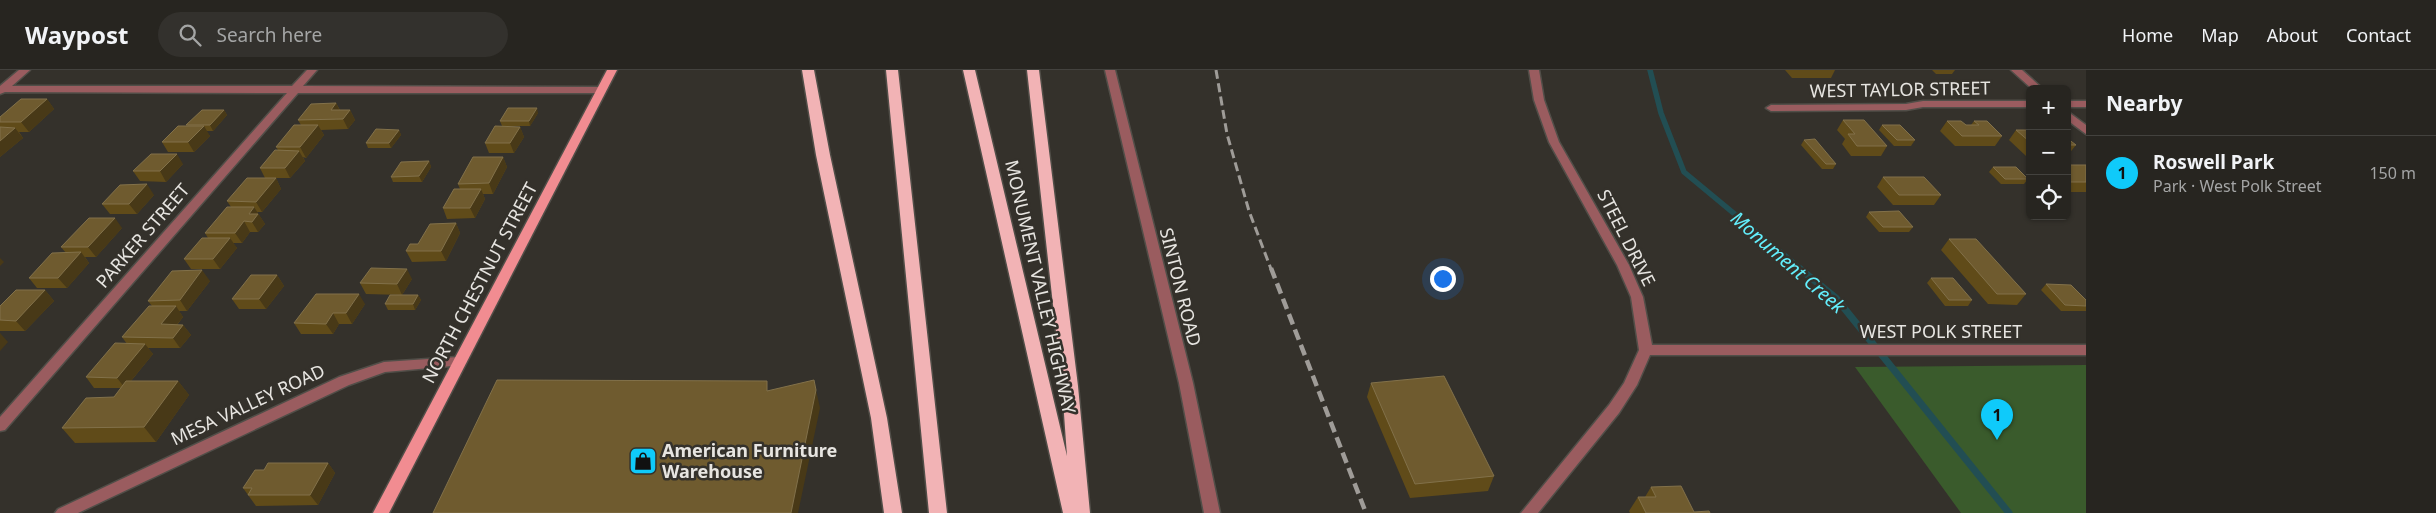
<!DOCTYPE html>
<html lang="en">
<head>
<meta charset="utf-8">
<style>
	:root { --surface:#272520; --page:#33312d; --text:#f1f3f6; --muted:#a4a5a5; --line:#43423e; --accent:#0fcafa }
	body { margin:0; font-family:"Noto Sans",sans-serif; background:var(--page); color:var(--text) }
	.controls { position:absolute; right:15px; top:15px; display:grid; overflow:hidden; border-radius:8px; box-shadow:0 1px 4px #0004 }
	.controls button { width:45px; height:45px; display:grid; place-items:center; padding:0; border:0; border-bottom:1px solid var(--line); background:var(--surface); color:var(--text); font:25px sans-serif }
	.you { position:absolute; left:1442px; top:208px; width:18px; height:18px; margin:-12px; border:4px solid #fff; border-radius:50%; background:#1a73e8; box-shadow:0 0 0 8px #1a73e833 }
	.badge { display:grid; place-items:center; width:32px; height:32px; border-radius:50%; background:var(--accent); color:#111; font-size:16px; font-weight:700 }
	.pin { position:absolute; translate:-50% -41px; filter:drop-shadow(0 1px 2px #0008) }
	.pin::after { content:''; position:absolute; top:26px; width:18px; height:15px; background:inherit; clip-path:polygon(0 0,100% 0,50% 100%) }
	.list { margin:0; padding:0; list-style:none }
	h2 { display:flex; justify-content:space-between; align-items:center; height:65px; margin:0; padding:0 20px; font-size:21px }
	h2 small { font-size:16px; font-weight:400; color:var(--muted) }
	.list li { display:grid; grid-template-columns:32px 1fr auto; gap:15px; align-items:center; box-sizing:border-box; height:75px; padding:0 20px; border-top:1px solid var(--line) }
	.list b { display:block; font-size:19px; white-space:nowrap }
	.list p { margin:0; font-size:16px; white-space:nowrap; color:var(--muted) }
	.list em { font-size:16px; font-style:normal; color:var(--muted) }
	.icon { flex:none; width:28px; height:28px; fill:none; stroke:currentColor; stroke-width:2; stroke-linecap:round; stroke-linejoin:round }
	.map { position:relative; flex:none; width:2086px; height:443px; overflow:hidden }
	header { display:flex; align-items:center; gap:30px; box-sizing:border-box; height:70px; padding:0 25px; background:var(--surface); border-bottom:1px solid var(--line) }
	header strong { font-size:24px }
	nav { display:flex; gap:28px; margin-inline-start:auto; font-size:18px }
	.search { width:350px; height:45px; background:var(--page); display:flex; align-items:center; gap:12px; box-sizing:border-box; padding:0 18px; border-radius:28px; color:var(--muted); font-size:19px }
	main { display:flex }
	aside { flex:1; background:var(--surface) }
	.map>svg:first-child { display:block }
	.green { fill:#3a5b2c }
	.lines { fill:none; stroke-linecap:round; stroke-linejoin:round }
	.stream-far1 { stroke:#224e53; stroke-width:5.5 }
	.stream { stroke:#224e53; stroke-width:7 }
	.minor-casing { stroke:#514e48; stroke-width:3 }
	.major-casing { stroke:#514e48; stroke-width:3 }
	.highway-casing { stroke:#514e48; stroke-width:3 }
	.minor { fill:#9a5c5f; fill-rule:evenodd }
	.major { fill:#f18c91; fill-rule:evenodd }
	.highway { fill:#f2b3b5; fill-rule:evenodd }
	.rail-far1 { stroke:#9f9c98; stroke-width:3; stroke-dasharray:9 4.5; stroke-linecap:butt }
	.rail { stroke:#9f9c98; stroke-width:4.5; stroke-dasharray:11 5.5; stroke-linecap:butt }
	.wall { fill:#604b19 }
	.shaded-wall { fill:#483917 }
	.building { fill:#6f5b2f; stroke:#82714a }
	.labels { text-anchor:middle; stroke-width:5; stroke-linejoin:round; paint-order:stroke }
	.street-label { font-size:18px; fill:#e7e5e1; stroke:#34312b }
	.poi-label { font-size:18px; font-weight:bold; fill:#e7e5e1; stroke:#34312b; text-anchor:start }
	.water-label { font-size:19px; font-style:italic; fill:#63effd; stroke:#34312b }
</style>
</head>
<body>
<header>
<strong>Waypost</strong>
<div class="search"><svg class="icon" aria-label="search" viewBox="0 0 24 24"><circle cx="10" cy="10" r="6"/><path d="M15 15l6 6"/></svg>Search here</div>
<nav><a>Home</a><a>Map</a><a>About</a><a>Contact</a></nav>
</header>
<main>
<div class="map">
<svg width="2086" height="443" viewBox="0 0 2086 443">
	<rect width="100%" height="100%" fill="#34312b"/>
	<path class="green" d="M2086,295V443H1961L1855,297Z"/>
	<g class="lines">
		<path class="stream-far1" d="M1650,0L1661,43L1684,102L1801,199"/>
		<path class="stream" d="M1799,198L1836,228L2009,443"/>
		<g class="minor-casing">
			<path id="minor" d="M19,0H30L12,16H292L307,0H317L303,16L601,17L606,20L601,23H298L5,360L0,361V347L287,23L5,22L0,24V16Z
				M1105,0H1115L1193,313L1220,443H1204L1179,313Z
				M1529,0H1539L1544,30L1559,72L1629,195L1643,227L1652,275H2086V285H1650L1637,315L1619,343L1538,443H1521L1609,335L1624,313L1639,280L1631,227L1617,195L1549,72L1534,30Z
				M2011,0H2022L2043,19H2032Z
				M1923,31H2030V37H1923L1906,40L1771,41L1766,38L1771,35L1906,34Z
				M2067,31H2086V37H2067Z
				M2067,41L2086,55V64L2067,50Z
				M458,287L463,289L465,292L463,295L385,302L349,315L78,443H55L58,439L339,307L384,292Z"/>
		</g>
		<g class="major-casing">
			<path id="major" d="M607,0H617L389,443H373Z"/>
		</g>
		<g class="highway-casing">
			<path id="highway" d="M802,0H814L830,85L887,348L902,443H884L871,348L816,85Z
				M886,0H898L947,443H929Z
				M963,0H975L1067,386L1062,316L1027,0H1039L1078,316L1090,443H1063Z"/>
		</g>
		<use href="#minor" class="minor"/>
		<use href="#major" class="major"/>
		<use href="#highway" class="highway"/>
		<path class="rail-far1" d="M1216,0L1227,64L1249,141L1271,199"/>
		<path class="rail" d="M1271,198L1366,443"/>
	</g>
	<path class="wall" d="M1785,0H1835L1831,8H1792Z
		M1932,0H1955L1952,4H1936Z
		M47,29L54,39L29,62H19L23,68L0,87V47Z
		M336,33L340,40H350L355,50L348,59L321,60L324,65L306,88L303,87L305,91L290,108H265L260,98L278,80L276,77L301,55L298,50Z
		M224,40L227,45L213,61H206L210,66L194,82H168L162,72L186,56Z
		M538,43L530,56H502L500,51Z
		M1843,50L1887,76L1881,86H1851L1842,74L1845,69L1837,60Z
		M1947,51L1966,55H1971L1974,51L2002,66L1995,76H1955L1940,61Z
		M1882,55L1915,70L1911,76H1894L1879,60Z
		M520,57L524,67L514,83H489L485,73Z
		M399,60L401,65L391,78H368L366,73Z
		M2016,60H2030V86H2026L2009,70Z
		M2067,68L2076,75L2068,85H2067Z
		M1804,70L1836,94L1833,99H1822L1801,75Z
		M503,87L507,97L493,124H483L485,129L475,148L447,149L443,138L460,119L458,114Z
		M429,91L431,97L422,112H393L391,107Z
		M183,94L166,112L140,111L133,101Z
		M2067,95H2086V122H2067Z
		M1993,97L2028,109L2024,114H2001L1989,102Z
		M1883,107L1941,125L1934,135H1893L1877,117Z
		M276,108L281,119L262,142H257L265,154L258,162H250L242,173H233L237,178L220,199H191L184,189L208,168L205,163L231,137L227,131Z
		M154,125L137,144H110L102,134Z
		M1869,142L1913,157L1909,162H1879L1866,147Z
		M456,153L460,163L446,191L412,192L406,181Z
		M122,158L96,187H85L89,193L67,218H37L29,208L66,183L61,177Z
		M1949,169L2026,224L2017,235L1988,234L1941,180Z
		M277,205L284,216L266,239H239L232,229Z
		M1931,208L1972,230L1968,236H1945L1927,213Z
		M412,209L402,225L366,224L360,213Z
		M210,211L187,241H179L183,247L177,255H183L191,265L180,278H148L153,284L131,311H178L189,325L156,372L75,373L62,358L114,327L121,318H94L86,307L127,274L122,267L152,236L148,231Z
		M2046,214L2086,230V241H2061L2041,220Z
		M45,220L54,231L25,261H0V236Z
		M418,225L421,230L415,240H388L385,234Z
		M365,234L352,254H339L333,264H301L294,253Z
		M1371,313L1494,406L1488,421L1410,428L1367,327Z
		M328,393L335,403L318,435L256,436L243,418L264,400Z
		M1651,417L1694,442L1710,443H1630L1629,441L1638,427H1645Z"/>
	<path class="shaded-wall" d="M47,29L54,39L29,62L21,52Z
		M336,33L341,43L336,50L331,40Z
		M537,38L538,43L530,56L529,51Z
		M224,40L227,45L213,61L210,55Z
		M350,40L355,50L348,59L343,49Z
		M318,55L324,65L306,88L300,77Z
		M204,56L210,66L194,82L188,72Z
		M520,57L524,67L514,83L510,73Z
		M15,58L23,68L0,87V71Z
		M399,60L401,65L391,78L389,73Z
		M299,81L305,91L290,108L285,98Z
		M177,84L183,94L166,112L160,101Z
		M503,87L507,97L493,124L489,113Z
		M429,91L431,97L422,112L419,106Z
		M276,108L281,119L262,142L256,132Z
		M147,114L154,125L137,144L129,134Z
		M481,119L485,129L475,148L470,138Z
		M254,137L265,154L258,162L252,152L249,144Z
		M115,148L122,158L96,187L88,177Z
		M244,151L250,162L242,173L235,163Z
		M456,153L460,163L446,191L441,181Z
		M230,168L237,178L220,199L213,189Z
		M81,182L89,193L67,218L58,208Z
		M0,188L4,192L0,196Z
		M407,199L412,209L402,225L397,214Z
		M202,200L210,211L187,241L180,230Z
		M277,205L284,216L266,239L259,229Z
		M45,220L54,231L25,261L16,251Z
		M359,224L365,234L352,254L346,243Z
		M418,225L421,230L415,240L413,234Z
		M176,236L183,247L168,265L161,254Z
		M333,243L339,254L333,264L326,254Z
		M183,255L191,265L180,278L173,268Z
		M0,263L8,272L0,281Z
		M145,274L153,284L125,318L117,308Z
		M178,311L189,325L156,372L144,357Z
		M816,320L820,338L798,443H791Z
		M328,393L335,403L318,435L310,425Z"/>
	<path class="building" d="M21,29H47L21,52H0V47Z
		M336,33L331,40H350L343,49L298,50L311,34Z
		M508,38H537L529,51H500Z
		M202,40H224L210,55H186Z
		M1843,50H1864L1887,76H1857L1848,64H1855Z
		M1947,51H1961L1966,55H1979L1974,51H1987L2002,66H1962Z
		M294,55H318L300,77H276Z
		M1882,55H1900L1915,70H1897Z
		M178,56H204L188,72H162Z
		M495,56L520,57L510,73H485Z
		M0,57L15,58L0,71Z
		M376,59L399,60L389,73H366Z
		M2016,60H2030V72Z
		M2067,68L2076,75H2067Z
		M1815,69L1836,94H1826L1804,70Z
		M275,80L299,81L285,98H260Z
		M151,84H177L160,101H133Z
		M473,87H503L489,113L458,114Z
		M429,91L419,106L391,107L401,92Z
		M2067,95H2086V112H2067Z
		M1993,97H2016L2028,109H2005Z
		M1883,107H1924L1941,125H1899Z
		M247,108H276L256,132L227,131Z
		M147,114L129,134H102L120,115Z
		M454,119H481L470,138H443Z
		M227,137H254L249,144H258L252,152L244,151L235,163H205Z
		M1899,141L1913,157H1883L1869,142Z
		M89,148H115L88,177H61Z
		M456,153L441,181H406L410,174H418L430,154Z
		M202,168H230L213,189H184Z
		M1949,169H1976L2026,224H1997Z
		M81,182L58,208H29L52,183Z
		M371,198L407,199L397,214L360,213Z
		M202,200L180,230L148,231L172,201Z
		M251,205H277L259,229H232Z
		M1931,208H1953L1972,230H1949Z
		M2046,214L2071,215L2086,230V236L2065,235Z
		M16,220H45L16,251L0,250V236Z
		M316,224H359L346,243H333L326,254L294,253Z
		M390,225H418L413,234H385Z
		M149,236H176L161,254L183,255L173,268L122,267Z
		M115,273L145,274L117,308L86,307Z
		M1444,306L1494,406L1415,414L1371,313Z
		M497,310L767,311V321L814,310L816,320L791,443H433Z
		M126,311H178L144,357L62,358L86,328L114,327Z
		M268,393H328L310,425H248L252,418H243L255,400H264Z
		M1681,416L1694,442L1709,441L1710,443H1646L1638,427H1656L1651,417Z"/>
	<defs>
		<g id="shop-square" transform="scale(1.4375)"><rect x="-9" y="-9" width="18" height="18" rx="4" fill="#0fcafa" stroke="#34312b"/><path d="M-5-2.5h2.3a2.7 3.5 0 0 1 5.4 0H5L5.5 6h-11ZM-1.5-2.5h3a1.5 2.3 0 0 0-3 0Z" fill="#111"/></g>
	</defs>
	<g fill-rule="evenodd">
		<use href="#shop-square" x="643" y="391"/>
	</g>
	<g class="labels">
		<g class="street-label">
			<text transform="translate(1900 20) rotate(-1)" y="6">WEST TAYLOR STREET</text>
			<text transform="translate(143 166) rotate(-49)" y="6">PARKER STREET</text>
			<text transform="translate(1626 168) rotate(63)" y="6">STEEL DRIVE</text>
			<text transform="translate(480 213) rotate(-62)" y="6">NORTH CHESTNUT STREET</text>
			<text transform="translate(1040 217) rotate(77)" y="6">MONUMENT VALLEY HIGHWAY</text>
			<text transform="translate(1180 217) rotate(76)" y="6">SINTON ROAD</text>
			<text x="1941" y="268">WEST POLK STREET</text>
			<text transform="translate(248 335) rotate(-25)" y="6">MESA VALLEY ROAD</text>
		</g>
		<g class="poi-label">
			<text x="662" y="387">American Furniture<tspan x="662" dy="21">Warehouse</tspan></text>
		</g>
		<g class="water-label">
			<text transform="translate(1788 192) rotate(41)" y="7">Monument Creek</text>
		</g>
	</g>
</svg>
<div class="controls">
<button>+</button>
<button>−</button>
<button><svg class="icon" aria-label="locate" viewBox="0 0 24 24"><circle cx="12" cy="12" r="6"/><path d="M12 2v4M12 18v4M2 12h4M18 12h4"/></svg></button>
</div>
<div class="you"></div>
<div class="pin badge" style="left:1997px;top:370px">1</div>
</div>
<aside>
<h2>Nearby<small></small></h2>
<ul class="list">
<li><span class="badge">1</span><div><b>Roswell Park</b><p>Park · West Polk Street</p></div><em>150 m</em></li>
</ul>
</aside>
</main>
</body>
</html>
